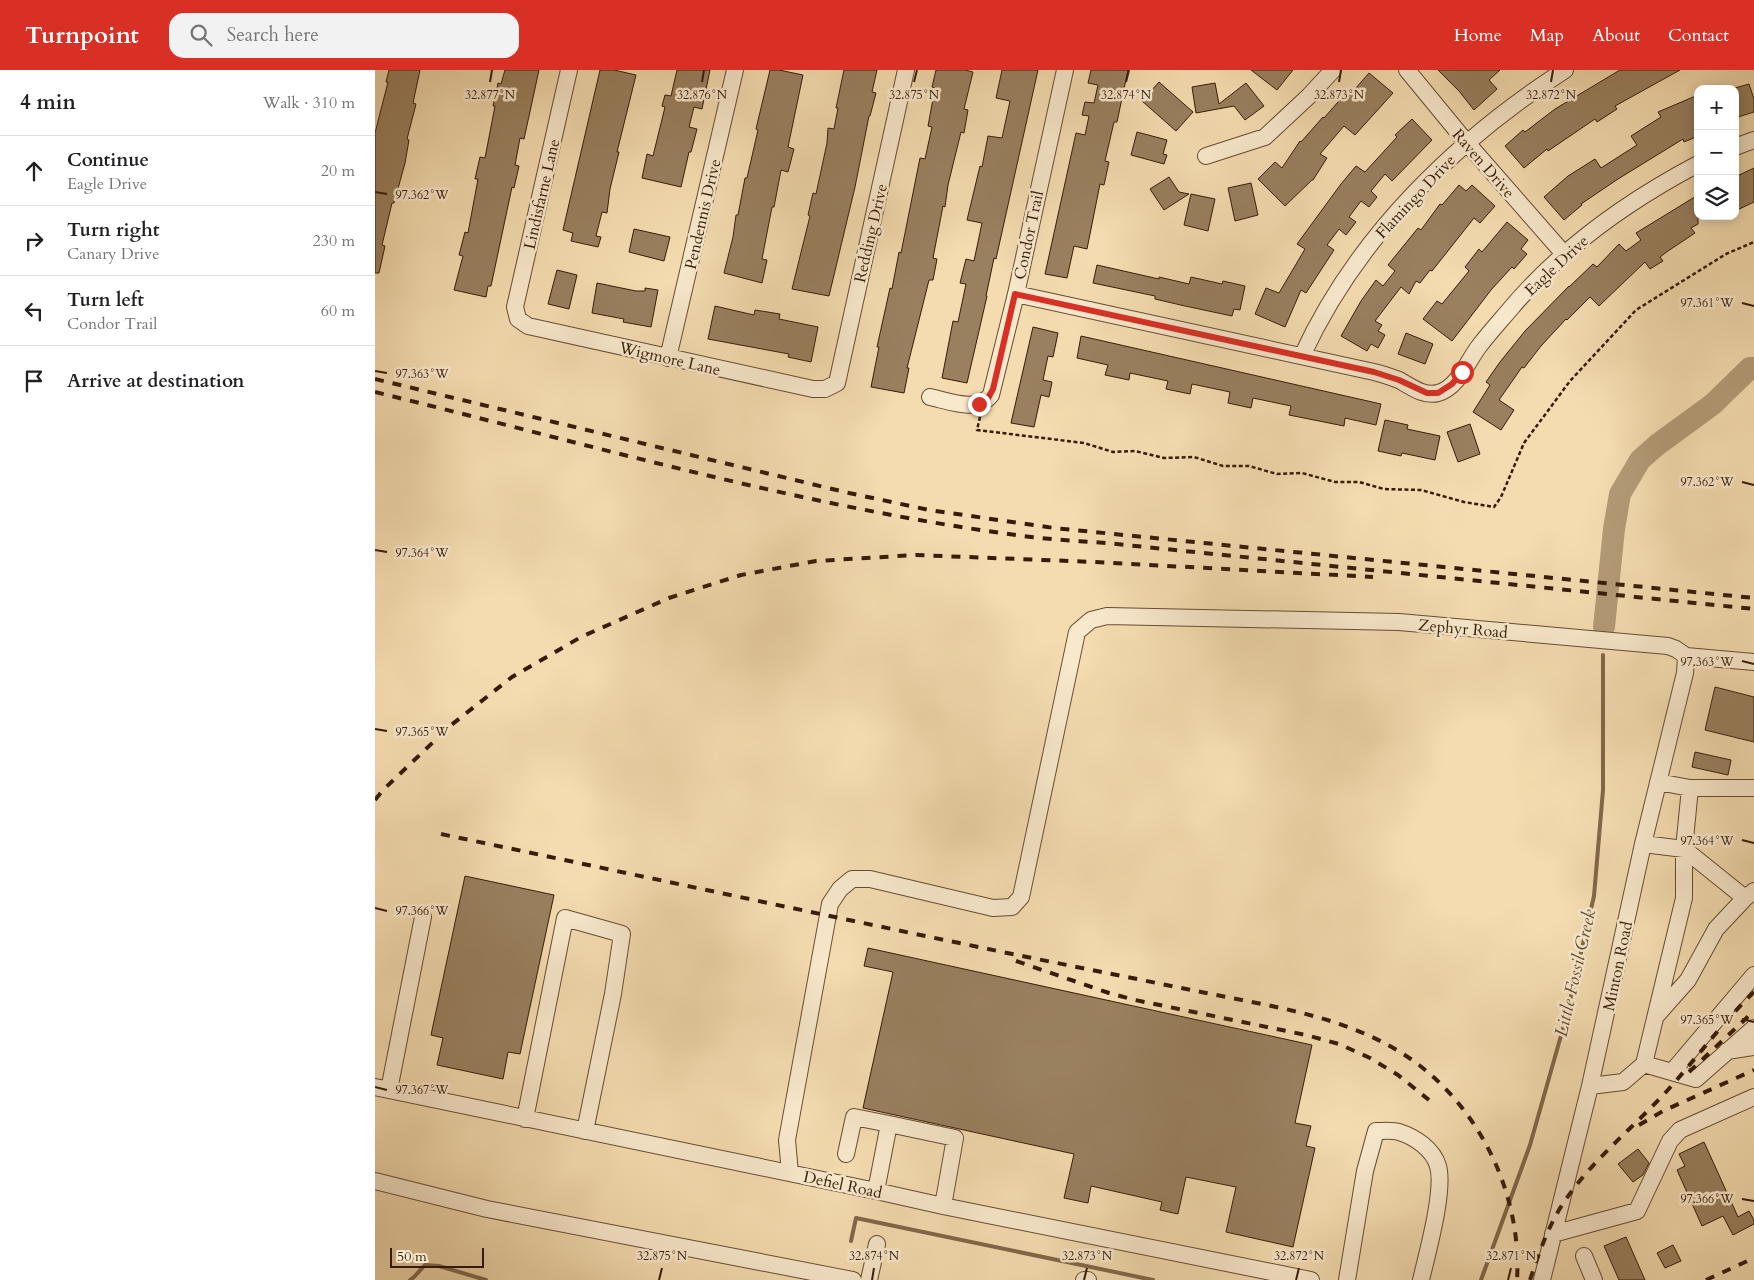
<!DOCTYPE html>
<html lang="en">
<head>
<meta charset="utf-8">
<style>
	:root { --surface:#fff; --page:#f2f2f2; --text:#202124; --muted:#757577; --line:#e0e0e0; --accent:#d93025 }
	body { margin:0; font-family:Cardo,serif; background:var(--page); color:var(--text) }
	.controls { position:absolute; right:15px; top:15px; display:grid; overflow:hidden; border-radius:10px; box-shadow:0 2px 12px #0003 }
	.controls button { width:45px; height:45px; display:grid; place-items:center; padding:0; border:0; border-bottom:1px solid var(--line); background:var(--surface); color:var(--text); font:25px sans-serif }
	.scale { position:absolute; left:15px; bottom:12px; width:94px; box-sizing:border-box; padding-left:5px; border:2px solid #361c08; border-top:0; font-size:14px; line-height:18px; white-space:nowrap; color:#361c08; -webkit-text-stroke:4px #f8e8cc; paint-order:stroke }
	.stop { position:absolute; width:15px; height:15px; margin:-11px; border:4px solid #d93025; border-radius:50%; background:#fff }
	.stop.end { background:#d93025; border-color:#fff; box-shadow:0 1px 5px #0008 }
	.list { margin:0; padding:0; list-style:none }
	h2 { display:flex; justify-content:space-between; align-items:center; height:65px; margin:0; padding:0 20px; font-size:21px }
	h2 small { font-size:16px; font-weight:400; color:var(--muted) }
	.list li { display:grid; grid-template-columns:32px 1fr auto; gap:15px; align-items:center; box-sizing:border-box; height:70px; padding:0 20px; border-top:1px solid var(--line) }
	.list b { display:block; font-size:19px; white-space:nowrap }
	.list p { margin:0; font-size:16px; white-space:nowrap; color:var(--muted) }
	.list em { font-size:16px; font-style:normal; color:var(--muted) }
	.icon { flex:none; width:28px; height:28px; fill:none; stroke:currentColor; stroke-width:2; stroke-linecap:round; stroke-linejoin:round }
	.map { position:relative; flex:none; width:1379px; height:1210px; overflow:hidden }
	header { display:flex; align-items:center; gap:30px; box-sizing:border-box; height:70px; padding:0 25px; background:var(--accent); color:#fff }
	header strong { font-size:24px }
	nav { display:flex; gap:28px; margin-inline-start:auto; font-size:18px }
	.search { width:350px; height:45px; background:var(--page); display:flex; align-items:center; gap:12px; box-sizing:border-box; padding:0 18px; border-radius:15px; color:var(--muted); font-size:19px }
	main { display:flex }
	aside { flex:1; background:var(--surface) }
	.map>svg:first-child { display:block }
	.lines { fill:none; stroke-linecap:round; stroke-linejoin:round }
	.stream { stroke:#81684b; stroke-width:4 }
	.river { stroke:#b39b77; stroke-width:22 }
	.building { fill:#99805f; stroke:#361c08 }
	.minor-casing { stroke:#664c32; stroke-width:18 }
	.path { stroke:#361c08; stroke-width:2.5; stroke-dasharray:4 2.5; stroke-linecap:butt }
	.minor { stroke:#f8e8cc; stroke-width:16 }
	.rail { stroke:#361c08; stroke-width:4; stroke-dasharray:9 9; stroke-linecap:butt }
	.route { stroke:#d93025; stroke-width:6 }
	.ticks { fill:none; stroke:#361c08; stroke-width:2 }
	.labels { text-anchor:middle; stroke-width:5; stroke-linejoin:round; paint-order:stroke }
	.street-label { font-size:16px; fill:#361c08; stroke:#f8e8cc }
	.water-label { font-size:18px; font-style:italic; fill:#62482f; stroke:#f8e8cc }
	.ticks-label { font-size:12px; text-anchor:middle; fill:#361c08; stroke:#f8e8cc; stroke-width:5; stroke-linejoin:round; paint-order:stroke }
</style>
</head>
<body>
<header>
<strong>Turnpoint</strong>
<div class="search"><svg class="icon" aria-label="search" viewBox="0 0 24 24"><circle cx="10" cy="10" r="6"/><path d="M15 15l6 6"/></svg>Search here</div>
<nav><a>Home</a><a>Map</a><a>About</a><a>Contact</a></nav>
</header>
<main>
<aside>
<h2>4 min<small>Walk · 310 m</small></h2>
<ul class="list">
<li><svg class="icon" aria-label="ahead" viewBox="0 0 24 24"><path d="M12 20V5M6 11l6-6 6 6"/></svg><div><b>Continue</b><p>Eagle Drive</p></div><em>20 m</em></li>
<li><svg class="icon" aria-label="right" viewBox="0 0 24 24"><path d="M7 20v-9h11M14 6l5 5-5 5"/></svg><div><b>Turn right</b><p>Canary Drive</p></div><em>230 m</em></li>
<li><svg class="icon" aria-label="left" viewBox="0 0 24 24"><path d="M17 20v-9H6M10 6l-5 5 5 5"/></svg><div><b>Turn left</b><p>Condor Trail</p></div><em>60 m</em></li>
<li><svg class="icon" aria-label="arrive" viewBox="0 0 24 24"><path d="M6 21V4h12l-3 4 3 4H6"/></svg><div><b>Arrive at destination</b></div></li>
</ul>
</aside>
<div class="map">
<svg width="1379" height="1210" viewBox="0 0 1379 1210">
	<rect width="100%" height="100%" fill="#f4dcb0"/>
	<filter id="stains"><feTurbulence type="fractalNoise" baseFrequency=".004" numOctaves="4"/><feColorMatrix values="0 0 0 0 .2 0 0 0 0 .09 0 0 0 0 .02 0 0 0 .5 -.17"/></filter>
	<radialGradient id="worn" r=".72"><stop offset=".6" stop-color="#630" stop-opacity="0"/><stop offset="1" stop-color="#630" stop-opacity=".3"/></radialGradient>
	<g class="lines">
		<path class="stream" d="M476,1171L481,1148L778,1210
			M35,1210L39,1207L50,1195L64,1196L111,1210
			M1106,1210L1155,1075L1191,948L1219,826L1228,720V585"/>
		<path class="river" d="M1229,557L1239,459L1245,424L1265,390L1282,375L1338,334L1375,298H1379"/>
	</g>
	<path class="building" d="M14,0H45L38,33L41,34L32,69L34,70L30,93L19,133H17L7,175L10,176L4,203H0V63L13,12H11Z
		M130,0H164L149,69L145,68L140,95L144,96L139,118L137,117L116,216H113L111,227L79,220L88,186L84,185L90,162L93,163L103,109H100L105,87L110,88L120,36H118L123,13L126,14Z
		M225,0H239L261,5L242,82H244L235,119L232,143L227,142L221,166L226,167L223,177L196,171L198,163L188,160Z
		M302,0H335L327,39L319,37L314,57L322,59L316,82H314L306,117L267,108L272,84L278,86L290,37L287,36L290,25L296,26Z
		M395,0H404L428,5L413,77L419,79L413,102L406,100L399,137H397L387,189L392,190L387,213L349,203L358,167L361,145H363L370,108H372L383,60L381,59Z
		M469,0H502L497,22L501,23L495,46H494L480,117L454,226L417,219L435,146L433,145L438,123L441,124L452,73L453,58L459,59L463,38H461Z
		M561,0H590L598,2L589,39L593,40L589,63L586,62L573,115L570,137L568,136L558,188L562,189L558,210H554L532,298H534L529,323L496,317L504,277H502L515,218L517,219L524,182L526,183L545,88L550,89L557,57L553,56L560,18L557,17Z
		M627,0H663L621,189L619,188L611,226H612L592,313L567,308L578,251L583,252L591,214L585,213L591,189L599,191L607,153L592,150L605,96L607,97L613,66L627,68L635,31L621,28Z
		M716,0H753L742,52H739L730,91L734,92L729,115L725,114L712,179L699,176L692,208L670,204L701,63L710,65L714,46L707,45L710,32L719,33L723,15L713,13Z
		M876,0H918L902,20Z
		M1063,0H1125L1114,10L1122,19L1099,40L1084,21Z
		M1245,0H1305L1240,36L1242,39L1222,52L1220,49L1173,81L1172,79L1149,98L1130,76L1148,60L1150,62L1180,39Z
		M994,3L1018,23L980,65L969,56L945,84L952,88L938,110H937L910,136L883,109L900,92L907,98L925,71L926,72L948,47L949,48L970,24L973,27Z
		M784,12L818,42L801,61L767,31Z
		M840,13L844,34L871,13L889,36L870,50L859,36L821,43L817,17Z
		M1374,14L1379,29V42L1360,48V18Z
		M1323,25V66L1309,72L1308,69L1243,109L1206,134L1207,135L1189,150L1169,127L1193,106L1220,89L1226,98L1262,75L1256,66L1286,47L1283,42Z
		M1037,49L1057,70L1017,111L1010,104L996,121L1002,127L994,137L986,131L974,147L981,152L971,165L964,159L952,175L959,180L931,223L926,220L910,257L880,244L891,218L904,223L930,179L922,174L966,114L981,96L990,102L1022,67L1020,65Z
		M762,62L792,70L788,84L792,85L789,94L756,85Z
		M1379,98V132L1360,141V107Z
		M794,107L804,122L814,124L789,140L775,119Z
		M876,113L883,145L860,151L853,118Z
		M1084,115L1091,121L1097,115L1120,136L1105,153L1099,148L1057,201L1055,200L1045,213L1041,211L1034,224L1026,217L1000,251L1007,255L1003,261L1010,265L1003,278L996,274L992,281L966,266L986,231L1001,210L1008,216L1020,201L1013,195L1043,158L1046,160L1065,134L1067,135Z
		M816,124L840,129L833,161L809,155Z
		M1323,125V154L1316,158L1320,163L1293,181L1285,187L1288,191L1275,199L1270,192L1224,236L1215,227L1192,250L1191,249L1166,276L1149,298L1147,297L1124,330L1139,340L1126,360L1098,342L1115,315L1111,312L1125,292L1150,261L1194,216V217L1218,194L1222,197L1244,174L1251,181L1266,170L1261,163Z
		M1132,152L1153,170L1146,179L1152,184L1139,199L1137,197L1116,220L1077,271L1048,249L1062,231L1067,234L1094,201L1090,197L1104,179L1107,182Z
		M259,159L295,167L289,191L254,182Z
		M722,195L784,209V207L814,214L816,207L847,214L848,211L870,216L865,240L859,239L857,246L810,236L780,229V226L718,213Z
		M182,200L202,205L194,239L173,234Z
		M222,213L261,221H270V218L283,220L276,257L248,252L249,249L217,243Z
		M340,236L379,245L380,240L405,244L404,249L443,257L436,292L413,287L414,284L333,269Z
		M658,257L683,263L678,287L673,286L668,310L677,312L674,327L666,325L659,357L636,353Z
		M1031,263L1058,274L1050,294L1023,284Z
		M706,266L1006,334L1001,355L970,348L969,356L914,345L916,336L878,328L876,338L853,333L855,322L817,314L815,324L791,319L793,311L755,303L754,310L730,305L733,295L702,288Z
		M1010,350L1033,355L1032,359L1065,366L1060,390L1027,383L1026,386L1003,381Z
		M1095,354L1105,384L1083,392L1072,362Z
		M1340,617L1379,627V672L1330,660Z
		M1320,682L1356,690L1353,705L1317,697Z
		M90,806L179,825L145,984L133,982L128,1009L62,995L68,968L56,965Z
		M493,878L937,975L920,1053L936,1056L931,1076L940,1078L918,1177L851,1162L861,1117L811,1107L803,1144L785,1140L787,1132L716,1116L713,1133L689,1128L699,1084L488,1038L518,902L489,896Z
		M1329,1072L1363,1147L1374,1141L1379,1150V1154L1358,1165L1348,1146L1327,1156L1302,1100L1310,1096L1304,1084Z
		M1263,1079L1274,1093L1268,1105L1258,1112L1243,1094Z
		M1251,1167L1270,1210H1244L1229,1176Z
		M1298,1175L1306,1191L1290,1198L1282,1183Z"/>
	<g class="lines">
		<g class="minor-casing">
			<path id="minor" d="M194,0L140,237L143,249L153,256L438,319H450L462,313L531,0
				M1032,0L1092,73L1189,184
				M1360,77L1379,70
				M831,86L890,67L934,26L958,0
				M641,224L999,302C1007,304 1016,307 1024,310C1035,316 1049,327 1063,323C1083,318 1093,290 1105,275C1115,262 1126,250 1137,237C1188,177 1253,131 1323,94
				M927,286C982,166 1081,70 1190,0
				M293,288L360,0
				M555,327C574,331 602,343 616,325L641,224L690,0
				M1311,586L1379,592
				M1283,712L1315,718H1379
				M1268,774L1309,779L1370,828
				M1282,945L1313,910L1341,859L1370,828L1379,821
				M1352,981L1379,977
				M1269,994L1321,1009L1379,958
				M1297,1002L1379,905
				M1215,1016L1248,1012L1269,994L1309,828V779L1315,718
				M0,1017L501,1121L568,1136L936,1210
				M14,1020L48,847
				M150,1049L190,848L247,864L238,924L210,1061
				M514,1054L580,1068L568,1136
				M471,1084L479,1047L514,1054L501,1121
				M415,1103L412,1070L455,834L465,819L477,809H495L618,838L637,837L646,827L702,562L716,550L732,546L1024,552L1293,576L1301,579L1311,586L1310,603L1268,774L1215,1016L1167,1210
				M0,1111L112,1139L478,1210
				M1178,1164L1262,1141L1295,1071L1305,1060L1379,1027
				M1209,1186L1219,1210
				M494,1210L502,1174
				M709,1210H713
				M972,1210L990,1101L1001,1061C1008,1061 1018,1060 1024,1062C1040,1067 1058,1079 1063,1096C1070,1120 1052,1184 1046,1210"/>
		</g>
		<path class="path" d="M605,347L602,360L709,373L738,382L760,381L789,388L819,387L848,396H874L902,404L927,403L960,412H984L1009,419L1046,420L1089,432L1119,437L1126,427L1149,373L1195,311L1261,240L1351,184L1379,172"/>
		<use href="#minor" class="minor"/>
		<path class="rail" d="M0,309L474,423L554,440L679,458L1379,528
			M0,322C217,375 434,439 656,467C681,470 706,471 731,473L1379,539
			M0,730L8,720L75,656L137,607L206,567L294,528L366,505L441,491L541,485L720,492L998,507
			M66,764C262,805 457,847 652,887C712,899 772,911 831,923C905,938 982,948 1044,995C1109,1045 1147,1129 1142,1210
			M641,891L734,923L760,930L931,965L964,974L995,988L1023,1005L1054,1030
			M1314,1002L1379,941
			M1264,1055L1288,1041L1379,1000
			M1155,1210C1163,1186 1171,1162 1184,1140C1212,1094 1255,1061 1291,1022C1321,989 1347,953 1379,922
			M1331,1210L1379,1188"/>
	</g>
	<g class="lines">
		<path class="route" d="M604,334L612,330L618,319L640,224L999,302L1024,310L1052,323H1063L1077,314L1087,302"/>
	</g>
	<path class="ticks" d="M115,12L117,0M327,12L329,0M539,12L542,0M751,12L754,0M964,12L966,0M1176,12L1178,0M0,122L12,124M1367,233L1379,236M0,301L12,303M1367,412L1379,415M0,480L12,482M1367,591L1379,594M0,659L12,661M1367,770L1379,773M0,838L12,841M1367,949L1379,952M0,1017L12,1020M1367,1129L1379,1131M284,1210L287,1198M497,1210L499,1198M709,1210L712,1198M921,1210L924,1198M1133,1210L1136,1198"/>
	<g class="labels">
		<g class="street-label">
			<text transform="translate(1109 93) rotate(49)" y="6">Raven Drive</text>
			<text transform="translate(166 124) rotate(-77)" y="6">Lindisfarne Lane</text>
			<text transform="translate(1040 126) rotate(-47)" y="6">Flamingo Drive</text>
			<text transform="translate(327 144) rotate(-77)" y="6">Pendennis Drive</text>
			<text transform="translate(495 163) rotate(-77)" y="6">Redding Drive</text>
			<text transform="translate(653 165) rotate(-78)" y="6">Condor Trail</text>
			<text transform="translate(1181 195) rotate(-43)" y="6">Eagle Drive</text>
			<text transform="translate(295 288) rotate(13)" y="6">Wigmore Lane</text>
			<text transform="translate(1088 558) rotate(5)" y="6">Zephyr Road</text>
			<text transform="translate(1242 896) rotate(-78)" y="6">Minton Road</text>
			<text transform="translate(468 1114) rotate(12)" y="6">Defiel Road</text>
		</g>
		<g class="water-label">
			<text transform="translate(1200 903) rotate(-77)" y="6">Little Fossil Creek</text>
		</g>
	</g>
	<g class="ticks-label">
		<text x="115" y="29">32.877°N</text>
		<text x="327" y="29">32.876°N</text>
		<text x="539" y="29">32.875°N</text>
		<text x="751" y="29">32.874°N</text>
		<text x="964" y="29">32.873°N</text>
		<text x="1176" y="29">32.872°N</text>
		<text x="47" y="129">97.362°W</text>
		<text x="1332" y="237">97.361°W</text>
		<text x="47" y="308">97.363°W</text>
		<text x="1332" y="416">97.362°W</text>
		<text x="47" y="487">97.364°W</text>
		<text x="1332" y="596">97.363°W</text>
		<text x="47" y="666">97.365°W</text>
		<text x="1332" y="775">97.364°W</text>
		<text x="47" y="845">97.366°W</text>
		<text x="1332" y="954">97.365°W</text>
		<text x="47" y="1024">97.367°W</text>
		<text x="1332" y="1133">97.366°W</text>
		<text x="287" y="1190">32.875°N</text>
		<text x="499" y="1190">32.874°N</text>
		<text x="712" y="1190">32.873°N</text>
		<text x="924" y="1190">32.872°N</text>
		<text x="1136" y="1190">32.871°N</text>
	</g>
	<rect width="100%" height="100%" filter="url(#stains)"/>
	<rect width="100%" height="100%" fill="url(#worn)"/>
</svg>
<div class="controls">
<button>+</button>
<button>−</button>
<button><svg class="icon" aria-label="layers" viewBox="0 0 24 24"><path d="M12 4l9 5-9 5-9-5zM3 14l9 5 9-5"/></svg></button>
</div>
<div class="scale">50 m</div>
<div class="stop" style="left:1087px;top:302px"></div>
<div class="stop end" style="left:604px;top:334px"></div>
</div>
</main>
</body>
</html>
